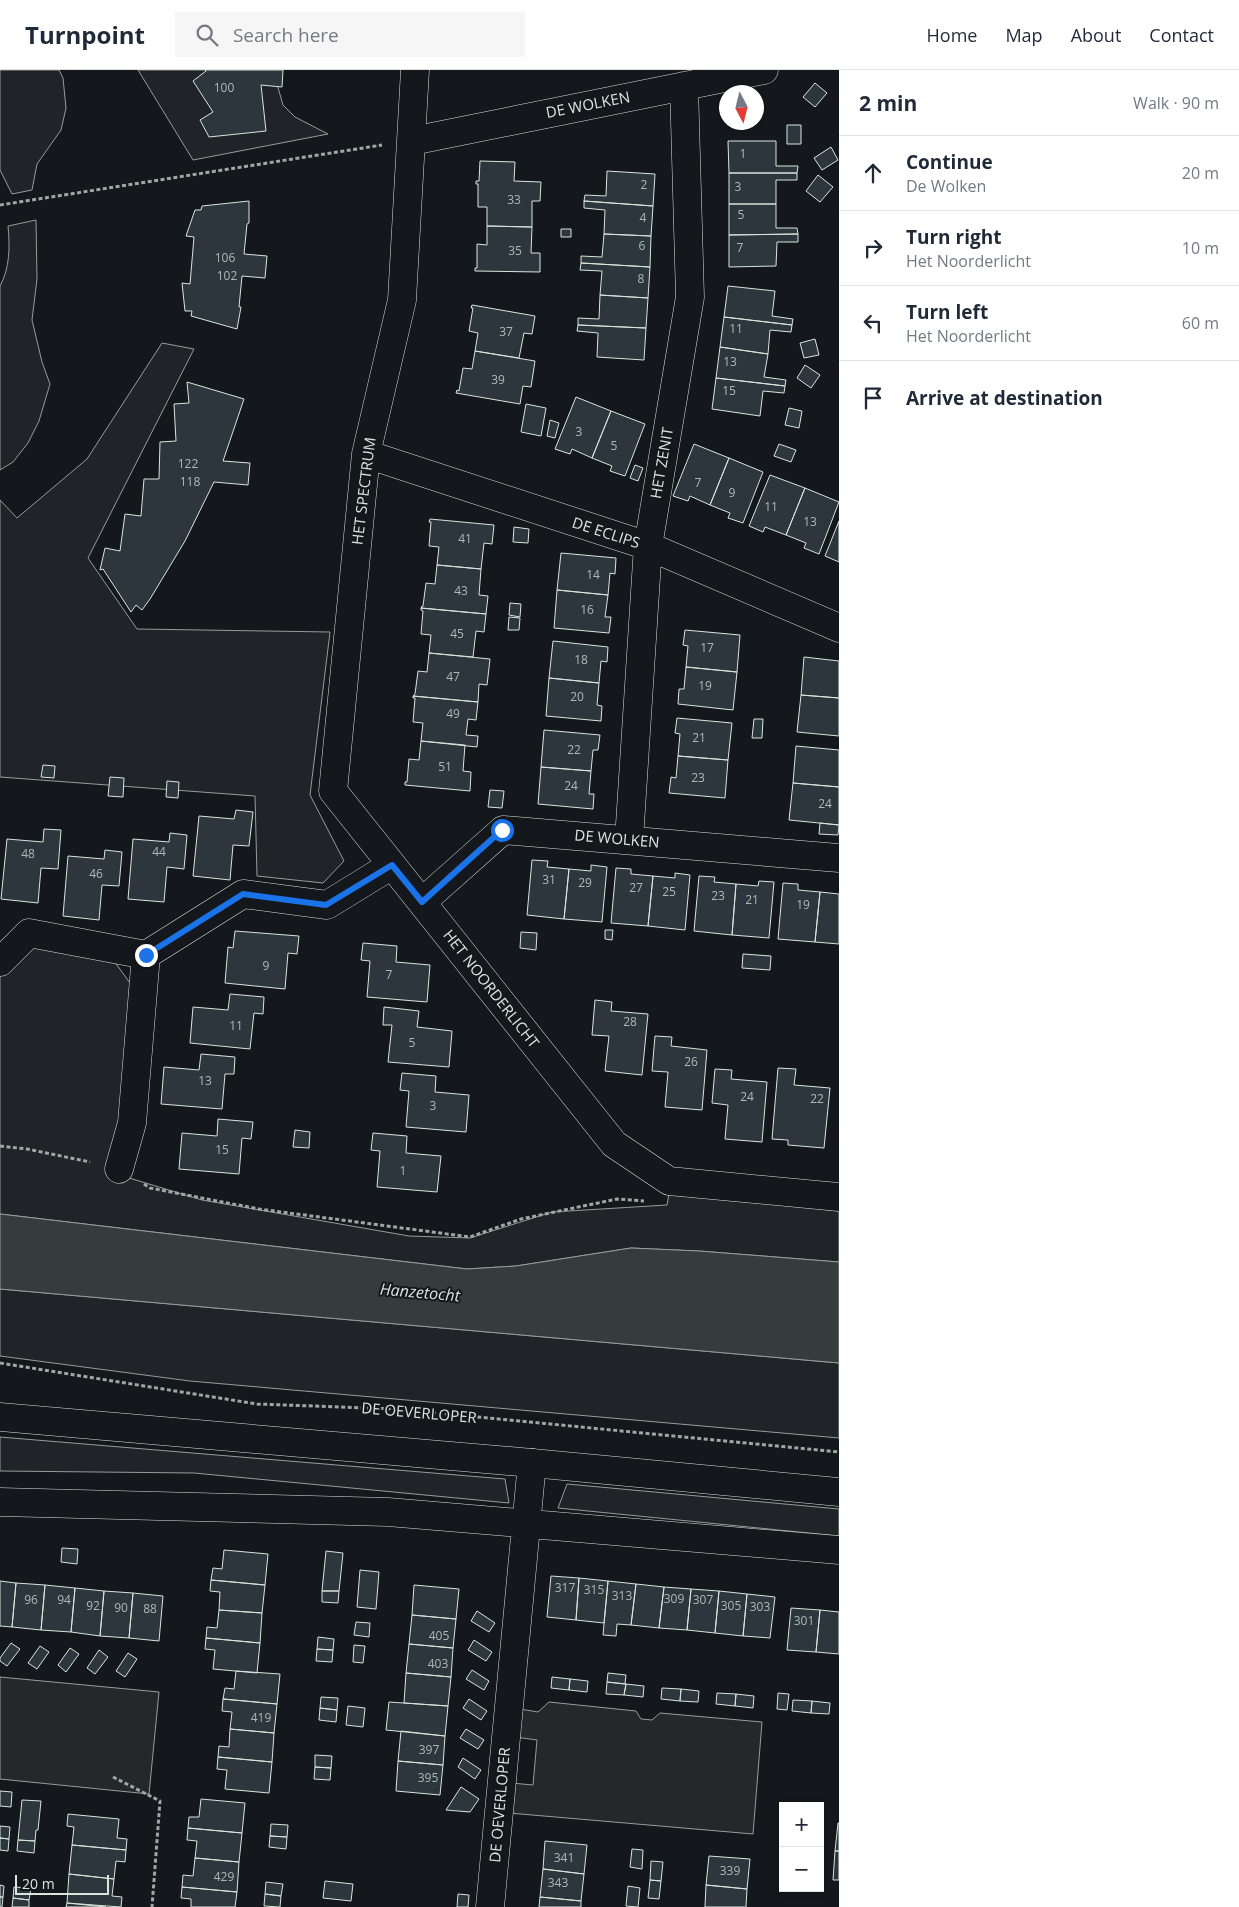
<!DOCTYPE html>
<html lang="en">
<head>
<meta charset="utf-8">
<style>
	:root { --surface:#fff; --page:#f6f6f7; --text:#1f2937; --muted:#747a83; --line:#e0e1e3 }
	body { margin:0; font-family:"Open Sans",sans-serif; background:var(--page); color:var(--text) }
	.controls { position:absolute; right:15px; bottom:15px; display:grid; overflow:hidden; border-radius:0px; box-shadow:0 1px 4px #0004 }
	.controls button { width:45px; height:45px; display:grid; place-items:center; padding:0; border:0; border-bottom:1px solid var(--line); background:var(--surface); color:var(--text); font:25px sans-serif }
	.compass { position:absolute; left:719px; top:15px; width:45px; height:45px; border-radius:50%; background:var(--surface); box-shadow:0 1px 4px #0004; rotate:173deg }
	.scale { position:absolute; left:15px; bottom:12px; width:94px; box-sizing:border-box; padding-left:5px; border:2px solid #d8e6dc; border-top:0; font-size:14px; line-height:18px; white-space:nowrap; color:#d8e6dc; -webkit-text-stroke:4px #14181c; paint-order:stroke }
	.stop { position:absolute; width:15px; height:15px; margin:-11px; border:4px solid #1a73e8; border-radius:50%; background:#fff }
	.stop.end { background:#1a73e8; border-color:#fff; box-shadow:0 1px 5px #0008 }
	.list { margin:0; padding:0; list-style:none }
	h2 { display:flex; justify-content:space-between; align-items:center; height:65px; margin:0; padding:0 20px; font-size:21px }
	h2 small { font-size:16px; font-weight:400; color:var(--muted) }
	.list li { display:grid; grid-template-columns:32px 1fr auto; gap:15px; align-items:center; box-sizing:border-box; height:75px; padding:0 20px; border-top:1px solid var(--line) }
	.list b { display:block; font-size:19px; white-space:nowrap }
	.list p { margin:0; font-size:16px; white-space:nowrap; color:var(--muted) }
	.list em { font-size:16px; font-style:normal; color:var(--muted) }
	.icon { flex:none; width:28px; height:28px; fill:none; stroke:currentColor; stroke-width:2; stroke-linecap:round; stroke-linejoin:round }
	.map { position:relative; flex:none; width:839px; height:1837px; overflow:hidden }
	header { display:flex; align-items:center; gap:30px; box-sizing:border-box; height:70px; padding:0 25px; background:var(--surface); border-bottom:1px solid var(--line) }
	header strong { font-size:24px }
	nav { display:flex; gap:28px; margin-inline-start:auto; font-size:18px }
	.search { width:350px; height:45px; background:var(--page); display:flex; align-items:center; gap:12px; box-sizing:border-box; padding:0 18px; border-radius:0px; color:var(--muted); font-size:19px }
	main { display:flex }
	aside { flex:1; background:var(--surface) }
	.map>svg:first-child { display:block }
	.green { fill:#202428; stroke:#939e99 }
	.parking { fill:#24282b; stroke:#939e99 }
	.water { fill:#363b3e; stroke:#939e99 }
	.building { fill:#2c363c; stroke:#d8e6dc }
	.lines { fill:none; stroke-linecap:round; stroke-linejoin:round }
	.street-casing { stroke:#d8e6dc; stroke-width:29 }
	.secondary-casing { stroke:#d8e6dc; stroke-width:29 }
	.path { stroke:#9da8a2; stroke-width:3; stroke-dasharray:4 2.5; stroke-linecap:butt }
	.street { stroke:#14181c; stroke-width:28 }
	.secondary { stroke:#14181c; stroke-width:28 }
	.route { stroke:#1a73e8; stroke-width:6 }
	.labels { text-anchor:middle; stroke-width:4; stroke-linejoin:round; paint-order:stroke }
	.number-label { font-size:12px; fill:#adbab4 }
	.street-label { font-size:15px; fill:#d8e6dc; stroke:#14181c }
	.water-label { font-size:16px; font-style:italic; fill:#d8e6dc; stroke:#14181c }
</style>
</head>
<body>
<header>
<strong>Turnpoint</strong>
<div class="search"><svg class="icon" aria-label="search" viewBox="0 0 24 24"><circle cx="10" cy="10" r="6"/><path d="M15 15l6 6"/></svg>Search here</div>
<nav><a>Home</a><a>Map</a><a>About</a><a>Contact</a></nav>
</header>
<main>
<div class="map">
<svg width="839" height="1837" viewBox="0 0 839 1837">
	<rect width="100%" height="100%" fill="#14181c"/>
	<path class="green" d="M0,0H59L63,8L66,38L61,60L37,94L32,120L12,124L0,100Z
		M138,0H273L283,35L295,47L328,64L193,90Z
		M36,150L37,209L32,250L42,292L50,314L39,351L28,373L13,392L0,400V216C10,198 10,176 8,156Z
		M162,273L194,279L88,488L137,559L330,562L310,725L344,791L323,813L257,806L255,726L0,707V430L17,448L87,389Z
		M26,875L114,891L130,913L116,1104L202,1130L409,1166L470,1168L552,1142L667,1135L670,1118L696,1124L839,1141V1192L699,1181L631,1178L516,1196L467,1199L0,1144V903Z
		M0,1219L839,1293V1368L190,1311L0,1286Z
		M0,1367L505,1409L509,1433L194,1403L0,1401Z
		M567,1414L839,1439V1466L558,1438Z"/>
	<path class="parking" d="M0,1607L159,1622L149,1724L0,1709Z
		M549,1632L636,1641L641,1649L652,1650L660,1643L762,1652L753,1764L509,1743L511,1713L533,1715L537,1670L515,1667L520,1639L538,1642Z"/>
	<path class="water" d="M0,1144L467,1199L516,1196L631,1178L699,1181L839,1192V1293L0,1219Z"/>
	<path class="building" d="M205,0H283L282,17L261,15L266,61L209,67L200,50L213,42L193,11L206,1Z
		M815,13L827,23L815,37L803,27Z
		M787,55H801V74H787Z
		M728,71H776V96H798L797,103H729Z
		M831,77L838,90L822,100L814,88Z
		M480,91L515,92L514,111L541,112L540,131H532V157L487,156V137H478V114H476V111H479Z
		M607,101L655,104L653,136L584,131L585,125L606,126Z
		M729,103H797V110H776V134H729Z
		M818,105L833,117L820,132L806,121Z
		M249,131V153L247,154L244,184L267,186L265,208L242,206L239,237H241L237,259L191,246L192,241H185L182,213L190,214L194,167L186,166L195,140H201L202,136Z
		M584,131L653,136L651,166L604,164L605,140L584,138Z
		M729,134H776V158H797L798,164L729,165Z
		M487,156L532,157L531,183H540V202L475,201V198H477V174L487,175Z
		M561,159H571V167H561Z
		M604,164L651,166L650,197L581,193V186L602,187Z
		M798,164V172H777L776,196L729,197V165Z
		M581,193L650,197L648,228L600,225L602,201L580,200Z
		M728,216L775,221L772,246L793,249L792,255L724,247Z
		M600,225L648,228L646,258L578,255V248L599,249Z
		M472,235L535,246L532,264L524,263L519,288L475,281L478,263L469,261L473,238H471Z
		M724,247L792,255L791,262L770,260L768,284L720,277Z
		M578,255L646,258L644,290L597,287L598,263L577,261Z
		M815,269L819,285L804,288L800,273Z
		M720,277L768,284L764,307L786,310L785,316L716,308Z
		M475,281L535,291L531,317L523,316L520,334L456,323L457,320L459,321L463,298L472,299Z
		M805,295L820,305L811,318L797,308Z
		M716,308L785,316L784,323L763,321L760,346L712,339Z
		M187,312L244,329L223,391L250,393L248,415L214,412L185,471L150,529L142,540L136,535L131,542L103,499L100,500L105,478L120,481L125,444L141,446L144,409H159L160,372L176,371L174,334L189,333Z
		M576,327L611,341L592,388L572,379L570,384L555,379Z
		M526,334L546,338L541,366L521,362Z
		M789,338L802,341L799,358L785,355Z
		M611,341L645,354L625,406L610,401L612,396L592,388Z
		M550,350L559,353L555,368L547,366Z
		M694,374L729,388L710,435L690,426L688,431L673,426Z
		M779,374L796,380L791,392L774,386Z
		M729,388L763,402L743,453L728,448L730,443L710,435Z
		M635,395L643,398L638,411L630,408Z
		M770,405L805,418L786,465L765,457L763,462L749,456Z
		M805,418L839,432L819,484L804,478L806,473L786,465Z
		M430,449L494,455L492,474L484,473L481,499L437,495L439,477L429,476L431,452H429Z
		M839,451V492L825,486Z
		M514,457L529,459L528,473L513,472Z
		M561,483L616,488L615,504L610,503L608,525L557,520Z
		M437,495L481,499L479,525L488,526L486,544L421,538L422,536H423L426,513L435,514Z
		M557,520L608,525L605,547H611L609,563L554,558Z
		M510,533L521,534L520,547L509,545Z
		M421,538L486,544L484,562L476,561L473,587L429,583L431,565L421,564L423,541L421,540Z
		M509,547L520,548L519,560H508Z
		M685,560L740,565L737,602L686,597L688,576L683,575Z
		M553,571L608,577L607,592L601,591L599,613L549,608Z
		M429,583L490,589L487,615L479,614L478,632L413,626L415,624L418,601L427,602Z
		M804,587L839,591V628L801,625Z
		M686,597L737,602L733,640L678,634L679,619H684Z
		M549,608L599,613L597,635L602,636L601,651L546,646Z
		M801,625L839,628V666L797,662Z
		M413,626L478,632L476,650L468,649L466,665L478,666L477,677L421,671L423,653L413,652L415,628H413Z
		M677,648L732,653L728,690L678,686L680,664L675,663Z
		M754,649H763L762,668H752Z
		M544,660L600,665L598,680H593L591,701L541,697Z
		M421,671L465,675L463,701L471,702L470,721L405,715V712H407L409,689L419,690Z
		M796,676L839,680V717L793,713Z
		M678,686L728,690L725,728L669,723L671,707L676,708Z
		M43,695L55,696L54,708L41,707Z
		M541,697L591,701L589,724H594L593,739L538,734Z
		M110,707L124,708L123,727L108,726Z
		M167,711L179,712L178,728L166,727Z
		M793,713L839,717V755L789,750Z
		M490,720L504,721L502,738L488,737Z
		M236,740L253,742L249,776L233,775L230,810L193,806L199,746L234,749Z
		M820,753L839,755L838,765L819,764Z
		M44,759L61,760L58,799L41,798L38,833L1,829L7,769L43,772Z
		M170,763L187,765L184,799L167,797L164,832L128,829L133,769L169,772Z
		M105,780L122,782L119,816L102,815L99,850L63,846L68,786L104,789Z
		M532,790L548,791L547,797L569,799L564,849L527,845Z
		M591,795L607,797L602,852L564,849L569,799L591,801Z
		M616,798L631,799V804L653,806L648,856L611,853Z
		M675,803L690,805L685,860L648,856L653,806L675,808Z
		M699,806L715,807L714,812L736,814L732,865L694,861Z
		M759,811L774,812L769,868L732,865L736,814L758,816Z
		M783,813L798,814V820L820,822L815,872L778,869Z
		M820,822L839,824V874L815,872Z
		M605,860H613L612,870L605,869Z
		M235,861L299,866L297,884L288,883L285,919L225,913L228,877L233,878Z
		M521,862L537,863L536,880L520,878Z
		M363,873L397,876L396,892L430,895L427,932L367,927L370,891L361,890Z
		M743,884L771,886L770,900L742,898Z
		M230,924L264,927L263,944L254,943L250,979L190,973L193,937L228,940Z
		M595,930L612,932L611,941L648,944L642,1005L605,1001L609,966L592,965Z
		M384,937L419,941L417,957L452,961L449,997L388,992L392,955H383Z
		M655,966L672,967L671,976L707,980L702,1040L665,1037L668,1002L652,1001Z
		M201,984L235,987L234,1004H225L222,1039L161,1034L164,997L199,1000Z
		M778,998L796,999L794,1015L830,1018L824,1078L788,1075V1070L772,1069Z
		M715,999L732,1000L731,1009L767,1012L762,1072L725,1069L728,1035L712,1033Z
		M402,1003L436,1006L435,1022L469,1025L466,1062L406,1057L409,1021L400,1020Z
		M218,1049L253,1052L251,1069L242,1068L239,1104L179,1099L182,1063L217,1066Z
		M295,1060L310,1062L309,1078L293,1077Z
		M373,1063L407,1066L406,1083L441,1086L437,1122L377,1117L380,1081L371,1080Z
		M62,1478L78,1479L77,1494L61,1492Z
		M224,1480L268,1484L265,1515L211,1510L213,1498L222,1499Z
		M326,1481L343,1483L339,1521H322Z
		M360,1500L379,1502L376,1539L357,1537Z
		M551,1506L579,1508L576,1550L547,1547Z
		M579,1508L608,1511L604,1553L576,1550Z
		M211,1510L265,1515L262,1543L219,1540L220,1522L210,1521Z
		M0,1511L16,1513L12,1557L0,1556Z
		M608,1511L636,1514L631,1555L617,1554L616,1566L603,1565Z
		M16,1513L45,1515L41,1560L12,1557Z
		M636,1514L664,1517L659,1558L631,1555Z
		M45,1515L75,1518L71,1562L41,1560Z
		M414,1515L459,1519L456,1549L412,1545Z
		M664,1517L691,1519L687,1560L659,1558Z
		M75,1518L104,1521L100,1566L71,1562Z
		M691,1519L719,1521L715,1563L687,1560Z
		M104,1521L133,1523L129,1568L100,1566Z
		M322,1521H339L338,1533L322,1532Z
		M719,1521L747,1524L743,1566L715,1563Z
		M133,1523L163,1526L159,1571L129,1568Z
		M747,1524L775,1527L770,1568L743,1566Z
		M791,1538L820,1540L816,1582L787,1580Z
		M219,1540L262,1543L260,1573L206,1568L207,1557L217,1558Z
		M820,1540L839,1542V1584L816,1582Z
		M477,1541L495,1553L489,1562L471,1551Z
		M412,1545L456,1549L453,1578L409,1574Z
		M356,1552L370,1553L369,1567L354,1565Z
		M318,1567L334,1569L333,1580L317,1579Z
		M206,1568L260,1573L257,1603L213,1599L215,1580L205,1579Z
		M474,1570L492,1582L486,1591L468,1580Z
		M11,1573L20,1579L7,1596L0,1591V1588Z
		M409,1574L453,1578L451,1607L406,1603Z
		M354,1575L365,1576L363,1593L353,1592Z
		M40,1576L49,1582L37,1599L28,1593Z
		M70,1578L79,1584L66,1602L58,1595Z
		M317,1579L333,1580L332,1592L316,1591Z
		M99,1580L108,1587L95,1604L87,1598Z
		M128,1583L137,1589L125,1607L116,1601Z
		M472,1600L489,1611L484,1620L466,1609Z
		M236,1601L280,1604L277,1634L223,1629L225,1618L234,1619Z
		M406,1603L451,1607L448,1636L404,1633Z
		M608,1603L626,1605L625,1614L607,1612Z
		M552,1607L570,1609L569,1620L551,1618Z
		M570,1609L588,1611L587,1622L569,1620Z
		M607,1612L626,1614L624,1625L606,1624Z
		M626,1614L644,1616L643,1627L624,1625Z
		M662,1618L681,1619L680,1631L661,1629Z
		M681,1619L699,1621L698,1632L680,1631Z
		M717,1623L736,1624L735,1636L716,1634Z
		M778,1623L789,1624L787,1640L777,1639Z
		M736,1624L754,1626L753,1638L735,1636Z
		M321,1627L338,1628L337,1640L320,1638Z
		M223,1629L277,1634L274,1663L230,1659L232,1642L222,1641Z
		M469,1629L487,1641L481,1650L463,1638Z
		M793,1630L812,1631L811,1643L792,1641Z
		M812,1631L830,1633L829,1644L811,1643Z
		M389,1632L448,1636L445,1666L386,1660Z
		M348,1636L365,1638L363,1657L346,1655Z
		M320,1638L337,1640L336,1652L319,1650Z
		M230,1659L274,1663L272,1692L218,1687L219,1676L229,1677Z
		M466,1659L484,1670L478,1679L460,1668Z
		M401,1661L445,1666L443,1695L398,1691Z
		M315,1685L332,1686L331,1698L315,1697Z
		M218,1687L272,1692L269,1723L225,1719L227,1700L217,1699Z
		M463,1688L481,1700L475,1709L458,1697Z
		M398,1691L443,1695L440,1725L396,1721Z
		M315,1697L331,1698L330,1710L314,1709Z
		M461,1717L479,1729L470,1742L446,1740Z
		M0,1721L12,1722L11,1737L0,1736Z
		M201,1729L245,1733L242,1763L188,1758L189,1747H199Z
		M22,1730L41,1731L38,1760H36L35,1771L18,1770Z
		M68,1744L119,1749L117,1768L127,1769L126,1780L72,1775L74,1757L67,1756Z
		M838,1753H839V1781H835Z
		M271,1754L288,1755L287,1767L270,1766Z
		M0,1756L10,1757L9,1769L0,1768Z
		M188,1758L242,1763L239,1792L195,1788L197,1771L187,1770Z
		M270,1766L287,1767L286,1779L269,1777Z
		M0,1768L9,1769L8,1781L0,1780Z
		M18,1770L35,1771L34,1783L17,1781Z
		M545,1771L587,1775L584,1804L543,1799Z
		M72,1775L126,1780L125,1792L116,1791L114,1809L69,1804Z
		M632,1779L643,1780L642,1799L630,1797Z
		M835,1781H839V1810H833Z
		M709,1786L750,1789L747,1819L706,1815Z
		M195,1788L239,1792L237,1822L182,1817L183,1805L193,1806Z
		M651,1791L663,1792L661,1811L650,1810Z
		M543,1799L584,1804L581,1831L540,1827Z
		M69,1804L114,1809L112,1826L122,1827L121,1837L67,1833Z
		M650,1810L661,1811L659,1829L648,1828Z
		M325,1811L353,1814L351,1831L323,1828Z
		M266,1812L283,1814L281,1826L265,1824Z
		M0,1815L4,1816L3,1827H0Z
		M706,1815L747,1819L746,1837H705Z
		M628,1816L640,1818L638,1837L626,1836Z
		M14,1817L31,1818L29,1830L13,1828Z
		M182,1817L237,1822L235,1837H191V1829L181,1828Z
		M265,1824L281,1826L280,1837L264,1836Z
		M458,1824L469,1825L468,1837H457Z
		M0,1827H3L2,1837H0Z
		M540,1827L581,1831V1837H539Z
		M13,1828L29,1830V1837H12Z
		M67,1833L106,1837H66Z"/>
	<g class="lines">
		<g class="street-casing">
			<path id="street" d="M412,71L764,0
				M366,384L648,476L839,558
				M629,770L648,476L690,227L684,16
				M392,795L333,721L366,384L402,230L415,0
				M422,832L503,760L839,788
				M0,892L29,863L146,885L243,824L327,835L392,795L614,1074L669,1111L839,1127
				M119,1099L132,1053L146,885
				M0,1432L388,1442L839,1480
				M490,1837L532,1393"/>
		</g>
		<g class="secondary-casing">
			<path id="secondary" d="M0,1347L532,1393L839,1422"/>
		</g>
		<path class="path" d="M0,135L382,75
			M0,1076L27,1079L90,1092
			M144,1114L150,1118L259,1139L470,1167L521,1149L617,1129L644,1131
			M0,1293L257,1334L395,1339L839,1382
			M113,1707L160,1731L152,1837"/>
		<use href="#street" class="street"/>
		<use href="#secondary" class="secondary"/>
	</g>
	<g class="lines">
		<path class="route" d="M146,885L243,824L326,835L392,795L422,832L502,760"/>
	</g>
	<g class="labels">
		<g class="number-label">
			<text x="224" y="22">100</text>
			<text x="743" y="88">1</text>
			<text x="644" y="119">2</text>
			<text x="738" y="121">3</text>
			<text x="514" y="134">33</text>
			<text x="741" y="149">5</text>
			<text x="643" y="152">4</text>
			<text x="642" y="180">6</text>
			<text x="740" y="182">7</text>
			<text x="515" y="185">35</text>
			<text x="225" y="192">106</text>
			<text x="227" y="210">102</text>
			<text x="641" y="213">8</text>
			<text x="736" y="263">11</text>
			<text x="506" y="266">37</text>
			<text x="730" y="296">13</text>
			<text x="498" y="314">39</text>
			<text x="729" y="325">15</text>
			<text x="579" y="366">3</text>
			<text x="614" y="380">5</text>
			<text x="188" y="398">122</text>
			<text x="190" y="416">118</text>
			<text x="698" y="417">7</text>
			<text x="732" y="427">9</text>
			<text x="771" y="441">11</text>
			<text x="810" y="456">13</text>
			<text x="465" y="473">41</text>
			<text x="593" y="509">14</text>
			<text x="461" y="525">43</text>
			<text x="587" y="544">16</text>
			<text x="457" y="568">45</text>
			<text x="707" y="582">17</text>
			<text x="581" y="594">18</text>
			<text x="453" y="611">47</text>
			<text x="705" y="620">19</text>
			<text x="577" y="631">20</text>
			<text x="453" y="648">49</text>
			<text x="699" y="672">21</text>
			<text x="574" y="684">22</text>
			<text x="445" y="701">51</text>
			<text x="698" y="712">23</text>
			<text x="571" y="720">24</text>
			<text x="825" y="738">24</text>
			<text x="159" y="786">44</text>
			<text x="28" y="788">48</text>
			<text x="96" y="808">46</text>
			<text x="549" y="814">31</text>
			<text x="585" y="817">29</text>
			<text x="636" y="822">27</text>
			<text x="669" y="826">25</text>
			<text x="718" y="830">23</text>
			<text x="752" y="834">21</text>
			<text x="803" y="839">19</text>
			<text x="266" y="900">9</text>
			<text x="389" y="909">7</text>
			<text x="630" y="956">28</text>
			<text x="236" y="960">11</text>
			<text x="412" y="977">5</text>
			<text x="691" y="996">26</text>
			<text x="205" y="1015">13</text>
			<text x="747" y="1031">24</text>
			<text x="817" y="1033">22</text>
			<text x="433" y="1040">3</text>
			<text x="222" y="1084">15</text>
			<text x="403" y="1105">1</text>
			<text x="565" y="1522">317</text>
			<text x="594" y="1524">315</text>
			<text x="622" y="1530">313</text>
			<text x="674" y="1533">309</text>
			<text x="31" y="1534">96</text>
			<text x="64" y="1534">94</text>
			<text x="703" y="1534">307</text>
			<text x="93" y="1540">92</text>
			<text x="731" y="1540">305</text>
			<text x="760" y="1541">303</text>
			<text x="121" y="1542">90</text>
			<text x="150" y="1543">88</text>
			<text x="804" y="1555">301</text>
			<text x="439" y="1570">405</text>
			<text x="438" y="1598">403</text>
			<text x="261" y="1652">419</text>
			<text x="429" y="1684">397</text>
			<text x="428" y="1712">395</text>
			<text x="564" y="1792">341</text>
			<text x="730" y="1805">339</text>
			<text x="224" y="1811">429</text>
			<text x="558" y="1817">343</text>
		</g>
		<g class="street-label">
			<text transform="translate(588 35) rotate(-11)" y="5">DE WOLKEN</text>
			<text transform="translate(662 393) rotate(-80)" y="5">HET ZENIT</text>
			<text transform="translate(364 421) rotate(-83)" y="5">HET SPECTRUM</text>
			<text transform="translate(606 463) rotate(18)" y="5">DE ECLIPS</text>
			<text transform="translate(617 769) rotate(5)" y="5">DE WOLKEN</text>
			<text transform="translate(491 919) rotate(52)" y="5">HET NOORDERLICHT</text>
			<text transform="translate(419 1343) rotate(5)" y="5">DE OEVERLOPER</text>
			<text transform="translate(500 1735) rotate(-85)" y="5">DE OEVERLOPER</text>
		</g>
		<g class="water-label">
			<text transform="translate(420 1222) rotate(5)" y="6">Hanzetocht</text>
		</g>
	</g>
</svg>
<div class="controls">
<button>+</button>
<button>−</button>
</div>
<svg class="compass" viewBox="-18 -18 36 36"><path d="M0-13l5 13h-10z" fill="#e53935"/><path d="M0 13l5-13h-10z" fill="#747a83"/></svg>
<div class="scale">20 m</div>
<div class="stop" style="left:502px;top:760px"></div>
<div class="stop end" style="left:146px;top:885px"></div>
</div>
<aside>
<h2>2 min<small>Walk · 90 m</small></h2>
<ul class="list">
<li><svg class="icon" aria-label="ahead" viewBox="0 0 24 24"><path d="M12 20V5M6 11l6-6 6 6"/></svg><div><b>Continue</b><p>De Wolken</p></div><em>20 m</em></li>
<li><svg class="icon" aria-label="right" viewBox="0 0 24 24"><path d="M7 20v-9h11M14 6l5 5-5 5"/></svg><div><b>Turn right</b><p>Het Noorderlicht</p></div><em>10 m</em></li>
<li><svg class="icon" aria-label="left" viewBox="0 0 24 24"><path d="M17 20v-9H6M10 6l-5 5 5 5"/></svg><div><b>Turn left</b><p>Het Noorderlicht</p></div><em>60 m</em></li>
<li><svg class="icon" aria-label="arrive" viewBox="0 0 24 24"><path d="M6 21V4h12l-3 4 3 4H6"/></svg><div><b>Arrive at destination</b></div></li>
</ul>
</aside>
</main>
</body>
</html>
